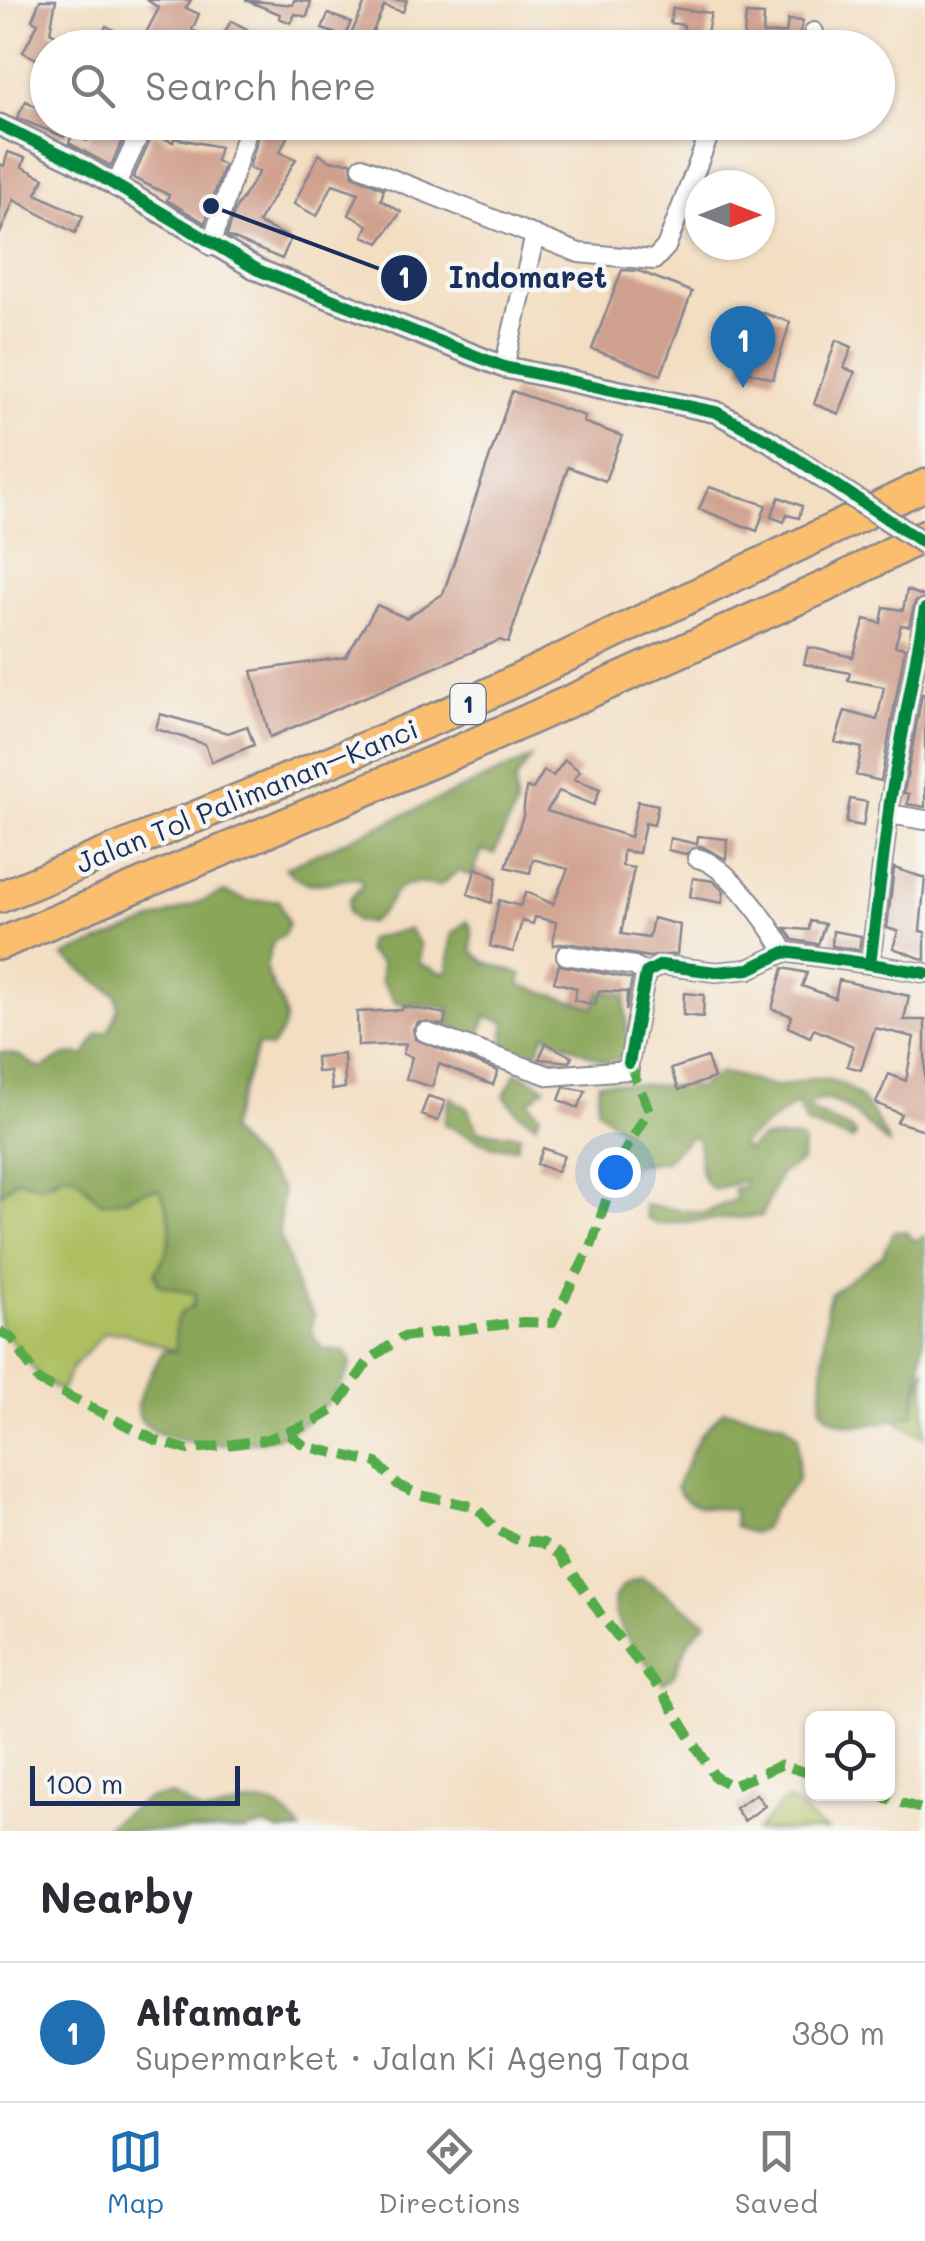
<!DOCTYPE html>
<html lang="en">
<head>
<meta charset="utf-8">
<style>
	:root { --surface:#fff; --page:#f7f7f7; --text:#2b2b33; --muted:#7c7c81; --line:#e1e1e2; --accent:#1f6fb2 }
	body { margin:0; font-family:Mali,sans-serif; background:var(--page); color:var(--text) }
	.controls { position:absolute; right:30px; bottom:30px; display:grid; overflow:hidden; border-radius:15px; box-shadow:0 2px 8px #0004 }
	.controls button { width:90px; height:90px; display:grid; place-items:center; padding:0; border:0; border-bottom:2px solid var(--line); background:var(--surface); color:var(--text); font:50px sans-serif }
	.compass { position:absolute; left:685px; top:170px; width:90px; height:90px; border-radius:50%; background:var(--surface); box-shadow:0 2px 8px #0004; rotate:90deg }
	.scale { position:absolute; left:30px; bottom:25px; width:210px; box-sizing:border-box; padding-left:10px; border:5px solid #1b2f5e; border-top:0; font-size:28px; line-height:35px; white-space:nowrap; color:#1b2f5e; -webkit-text-stroke:8px #f6f6f2; paint-order:stroke }
	.you { position:absolute; left:615px; top:1172px; width:35px; height:35px; margin:-25px; border:8px solid #fff; border-radius:50%; background:#1a73e8; box-shadow:0 0 0 15px #1a73e833 }
	.badge { display:grid; place-items:center; width:65px; height:65px; border-radius:50%; background:var(--accent); color:#fff; font-size:32px; font-weight:700 }
	.pin { position:absolute; translate:-50% -82px; filter:drop-shadow(0 2px 5px #0008) }
	.pin::after { content:''; position:absolute; top:52px; width:35px; height:30px; background:inherit; clip-path:polygon(0 0,100% 0,50% 100%) }
	.list { margin:0; padding:0; list-style:none }
	h2 { display:flex; justify-content:space-between; align-items:center; height:130px; margin:0; padding:0 40px; font-size:42px }
	h2 small { font-size:32px; font-weight:400; color:var(--muted) }
	.list li { display:grid; grid-template-columns:65px 1fr auto; gap:30px; align-items:center; box-sizing:border-box; height:140px; padding:0 40px; border-top:2px solid var(--line) }
	.list b { display:block; font-size:38px; white-space:nowrap }
	.list p { margin:0; font-size:32px; white-space:nowrap; color:var(--muted) }
	.list em { font-size:32px; font-style:normal; color:var(--muted) }
	.icon { flex:none; width:55px; height:55px; fill:none; stroke:currentColor; stroke-width:2; stroke-linecap:round; stroke-linejoin:round }
	.map { position:relative; flex:none; width:925px; height:1831px; overflow:hidden }
	.search { position:absolute; background:var(--surface); box-shadow:0 2px 8px #0004; left:30px; right:30px; top:30px; height:110px; display:flex; align-items:center; gap:25px; box-sizing:border-box; padding:0 35px; border-radius:55px; color:var(--muted); font-size:38px }
	.sheet { height:270px; background:var(--surface) }
	nav { display:flex; justify-content:space-around; align-items:center; box-sizing:border-box; height:140px; border-top:2px solid var(--line); background:var(--surface); font-size:28px; color:var(--muted) }
	nav a { display:grid; justify-items:center; gap:5px }
	nav .on { color:var(--accent) }
	.map>svg:first-child { display:block }
	.green { fill:#aebf62; stroke:#647760; stroke-width:2.5 }
	.forest { fill:#8aa658; stroke:#526a5b; stroke-width:2.5 }
	.building { fill:#d0a08e }
	.lines { fill:none; stroke-linecap:round; stroke-linejoin:round }
	.minor-casing { stroke:#878690; stroke-width:22 }
	.tertiary-casing { stroke:#878690; stroke-width:25 }
	.motorway-casing { stroke:#878690; stroke-width:35 }
	.minor { stroke:#fff; stroke-width:18 }
	.tertiary { stroke:#fff; stroke-width:20 }
	.motorway { stroke:#fbbe6e; stroke-width:30 }
	.tertiary-bridge-casing { stroke:#878690; stroke-width:25; stroke-linecap:butt }
	.tertiary-bridge { stroke:#fff; stroke-width:20 }
	.quiet { stroke:#52ab49; stroke-width:10; stroke-dasharray:20 10; stroke-linecap:butt }
	.cycleway-casing { stroke:#f6f6f2; stroke-width:19 }
	.cycleway { stroke:#00873e; stroke-width:12 }
	.labels { text-anchor:middle; stroke-width:9; stroke-linejoin:round; paint-order:stroke }
	.shield { fill:#f6f6f2; stroke:#5d6b8a; stroke-width:2.5 }
	.shield-label { font-size:25px; font-weight:bold; fill:#1b2f5e }
	.street-label { font-size:28px; fill:#1b2f5e; stroke:#f6f6f2 }
	.leader { fill:none; stroke:#1b2f5e; stroke-width:4 }
	.callout-dot { fill:#1b2f5e; stroke:#f6f6f2; stroke-width:4 }
	.mark-label { font-size:30px; text-anchor:middle; font-weight:bold; fill:#fff }
	.callout-label { font-size:30px; text-anchor:middle; font-weight:bold; fill:#1b2f5e; stroke:#f6f6f2; stroke-width:9; stroke-linejoin:round; paint-order:stroke }
</style>
</head>
<body>
<div class="map">
<svg width="925" height="1831" viewBox="0 0 925 1831">
	<rect width="100%" height="100%" fill="#f6f6f2"/>
	<filter id="ink" filterUnits="userSpaceOnUse"><feTurbulence type="fractalNoise" baseFrequency=".01" numOctaves="2"/><feDisplacementMap in="SourceGraphic" scale="20" xChannelSelector="R" yChannelSelector="G"/><feConvolveMatrix kernelMatrix="1 2 1 2 8 2 1 2 1" color-interpolation-filters="sRGB"/></filter>
	<filter id="wash" filterUnits="userSpaceOnUse"><feTurbulence type="fractalNoise" baseFrequency=".0048" numOctaves="4" result="noise"/><feDisplacementMap in="SourceGraphic" scale="40" xChannelSelector="R" yChannelSelector="G"/><feGaussianBlur stdDeviation="2.25" result="paint"/><feColorMatrix in="noise" values="0 0 0 0 0 0 0 0 0 0 0 0 0 0 0 0 0 1.4 0 .05"/><feComposite in="paint" operator="in"/></filter>
	<g filter="url(#wash)">
		<rect width="100%" height="100%" fill="#f3dec2"/>
		<path class="green" d="M62,1174H75L91,1194L126,1200L148,1188L160,1189C175,1223 175,1243 155,1274L160,1285L196,1294L176,1351L124,1333L105,1332L71,1369L61,1392L41,1378L0,1327V1194L17,1179L53,1183Z
			M925,1367V1437L893,1419L913,1414Z
			M785,1800C802,1804 811,1825 829,1831H756Z"/>
		<path class="forest" d="M531,758L515,781L516,806L494,854L482,850L472,876L458,871L439,886C383,876 403,900 369,923L356,921L348,912L349,900L362,886L361,879C333,874 313,899 285,868Z
			M224,892L249,901L279,900L288,923L284,935L273,942L266,966C270,996 304,1012 270,1048L258,1045L228,1130L282,1189L279,1232L299,1294L314,1315C308,1329 313,1338 323,1349L346,1352L351,1364C340,1395 313,1421 283,1435C255,1448 137,1452 137,1406C137,1398 158,1360 163,1351H176C177,1331 168,1316 193,1306L196,1294L159,1285L155,1273C175,1243 175,1223 160,1190C139,1187 124,1204 101,1202L75,1175L62,1174L42,1186L17,1179L0,1194V1052L20,1056L41,1069C58,1061 64,1049 85,1056L97,1034L109,1031L118,1007L116,995L63,956Z
			M467,921L472,929V951L485,962L522,974L520,985L595,1008L600,991L625,995L628,1056L605,1062L545,1034L529,1069L501,1056L506,1022L486,1016L478,1045L448,1031L449,1008L397,1004L381,981V963L366,951L368,939L409,929L420,944V964L443,973L448,971L451,935Z
			M517,1072L546,1087L529,1102L540,1115L536,1124L517,1112L504,1095Z
			M721,1073C742,1074 761,1086 774,1086C786,1087 800,1080 812,1079C855,1075 873,1113 890,1145C870,1130 830,1080 807,1108L851,1130L856,1135L853,1140L806,1124L797,1103L744,1141L742,1147L748,1150L762,1138H799L803,1143L802,1161L779,1175L762,1216L656,1224L646,1217L644,1205L704,1213L736,1199L733,1189L744,1186V1180L715,1190C696,1180 702,1158 697,1139L691,1136L665,1161L634,1165L622,1180L604,1183L602,1171L621,1129L597,1109L599,1082L697,1088Z
			M450,1097L468,1109L478,1131L520,1135L517,1147H493L444,1124Z
			M894,1231L906,1232L915,1241L925,1236C925,1291 925,1365 913,1415C884,1421 840,1438 821,1407L827,1305L831,1293L883,1255Z
			M724,1410L784,1423L798,1436V1480L772,1510L764,1528L752,1533L735,1527L734,1509C714,1509 686,1509 676,1487L699,1437Z
			M642,1577L706,1622L689,1641L673,1677L663,1684C645,1656 576,1597 642,1577Z
			M172,1795L203,1814C244,1808 270,1785 301,1831H278L265,1825L244,1831H99L146,1799Z"/>
		<g id="blocks">
			<path class="building" d="M40,0H56L50,32L80,48H48V65L23,52L38,23L32,20Z
				M147,0H191L186,8L199,14L192,30L219,43L231,21L247,29L238,48H112L99,40L106,26L140,44L159,8Z
				M245,0L293,5L294,0L311,2L307,17L295,14L291,23L279,18L280,14Z
				M366,0H407L403,12L384,6L369,40L352,32Z
				M673,8L711,13L704,48H682L684,25L670,23Z
				M328,14L351,22L345,37L322,29Z
				M746,14L764,15L763,34L786,33L788,20L803,21L795,48L743,45Z
				M48,84V122H71L64,137L17,118L26,101L35,106Z
				M97,122H131L111,166L69,143L72,135L87,141Z
				M277,122H294L280,152L296,159L258,223L291,238L282,259L227,236L235,210L259,172L249,168L260,131L271,135Z
				M153,134L173,142L174,138L220,147L216,161L224,165L205,223L167,200L169,195L133,178Z
				M8,152L25,158L22,167L44,178L36,194L83,216L75,233L14,200L0,234V164L4,166Z
				M319,154L330,161L351,162L353,175L384,189L381,200L401,212L379,243L363,236L368,225L349,215L359,193L333,184L317,216L294,204Z
				M622,270L639,271L692,292L661,375L592,349Z
				M757,311L790,322L773,379L740,369Z
				M836,340L852,347L844,368L855,372L839,414L814,404Z
				M512,391L585,416L583,422L622,436L605,481L568,467L508,643L500,640L270,737L252,671L346,657L377,605L406,618L443,594Z
				M709,487L766,505L757,531L699,509Z
				M779,497L802,506L799,518L787,515L784,522L771,517Z
				M907,590L925,597L915,602L909,626L901,625L895,646L905,648L881,781L856,775L862,748L835,742L845,711L877,720L884,687L848,680L850,673L804,664L808,647L853,657L865,619L881,623L884,607L903,610Z
				M922,694L925,695V807L907,804L909,794L904,793Z
				M160,714L228,733L247,726L254,745L212,762L205,744L156,729Z
				M565,760L580,771L574,779L600,789L594,805L559,791L547,811L630,837L638,801L658,805L654,825L645,823L639,853L623,851L622,866L634,868L621,934L649,938L653,918L680,925L677,954L649,957L568,943L553,945L556,922L535,917L533,924L522,921L513,952L490,946L499,900L520,906L526,892L553,904L568,869L533,859L530,873L506,867L523,816L526,788L533,789L544,771L553,776Z
				M850,799L867,802L863,826L846,823Z
				M698,836L727,839L726,859L701,846L685,854L668,850L670,838L697,844Z
				M476,868L497,878L491,903L468,894Z
				M894,868L925,878L920,931L925,932V960L893,948L898,931L887,928Z
				M693,878L713,881L724,891L722,903L690,897Z
				M810,921L825,924L818,944L793,940L785,928L809,930Z
				M833,931L861,936L859,950L832,946Z
				M559,965L632,979L626,1011L627,992L599,991L595,1005L574,1000L577,988L554,982Z
				M783,968L807,973L802,986L835,998L839,980L909,996L904,1020H925V1130L897,1122L901,1114L876,1103L889,1074L906,1081L914,1037L875,1028L861,1070L847,1066L853,1046L814,1029L810,1037L788,1027L792,1016L772,1009Z
				M684,993L704,995L703,1017L683,1015Z
				M403,1006L446,1014L444,1025L418,1022L413,1029L415,1039L498,1071L493,1085L439,1064L432,1087L406,1079L412,1057L403,1054L406,1044L358,1046L357,1012L402,1010Z
				M546,1043L572,1057L570,1062L539,1059Z
				M344,1054L345,1088L332,1090L330,1071L317,1072L316,1057Z
				M707,1057L714,1078L679,1090L671,1069Z
				M564,1087L586,1091L578,1108L559,1100Z
				M428,1096L445,1101L438,1121L421,1115Z
				M543,1148L564,1156L557,1172L537,1164Z
				M756,1794L765,1806L744,1821L735,1808Z"/>
		</g>
	</g>
	<g filter="url(#ink)">
		<use href="#blocks" fill-opacity="0" stroke="#878690" stroke-width="2.5"/>
		<g class="lines">
			<g class="minor-casing">
				<path id="minor" d="M807,48L814,32
					M362,167L579,253L654,260L666,247L714,122
					M115,187L145,122
					M211,246L250,122
					M504,367L535,235
					M925,609L890,802L870,964L925,973
					M889,814L925,820
					M697,858C727,864 770,925 785,952
					M566,955L634,966L646,973
					M425,1032L550,1076L629,1070
					M629,1063L646,973L661,965L716,972L749,969L785,952L870,964"/>
			</g>
			<g class="tertiary-casing">
				<path id="tertiary" d="M0,125L73,160L258,270L504,367L716,412L770,441L820,476"/>
			</g>
			<g class="motorway-casing">
				<path id="motorway" d="M0,897L444,715L925,485
					M0,944L463,749L833,583L925,535"/>
			</g>
			<use href="#minor" class="minor"/>
			<use href="#tertiary" class="tertiary"/>
			<use href="#motorway" class="motorway"/>
			<g class="tertiary-bridge-casing">
				<path id="tertiary-bridge" d="M820,476L925,544"/>
			</g>
			<use href="#tertiary-bridge" class="tertiary-bridge"/>
			<path class="quiet" d="M0,1331L13,1339L39,1381L155,1440L188,1450L264,1440L310,1424L335,1409L369,1360L402,1337L523,1322L552,1323L592,1244L618,1163L649,1110L629,1063
				M289,1434L305,1446L377,1463L398,1485L421,1495L476,1507L496,1529L515,1539L543,1543L561,1555L603,1618L664,1695L715,1777L732,1786L781,1765L812,1774
				M872,1794L925,1810"/>
			<g class="cycleway-casing">
				<path id="cycleway" d="M0,125L73,160L258,270L504,367L716,412L770,441L925,544
					M925,609L890,802L870,964L925,973
					M629,1063L646,973L661,965L716,972L749,969L785,952L870,964"/>
			</g>
			<use href="#cycleway" class="cycleway"/>
		</g>
	</g>
	<g class="labels">
		<rect class="shield" x="450.5" y="684" width="35" height="40" rx="8"/>
		<g class="shield-label">
			<text x="468" y="713">1</text>
		</g>
		<g class="street-label">
			<text transform="translate(247 796) rotate(-22)" y="10">Jalan Tol Palimanan–Kanci</text>
		</g>
	</g>
	<path class="leader" d="M211 206L404 278"/>
	<g class="callout-dot">
		<circle cx="211" cy="206" r="10"/>
		<circle cx="404" cy="278" r="25"/>
	</g>
	<g class="mark-label">
		<text x="404" y="288">1</text>
	</g>
	<g class="callout-label">
		<text x="528" y="288">Indomaret</text>
	</g>
</svg>
<div class="controls">
<button><svg class="icon" aria-label="locate" viewBox="0 0 24 24"><circle cx="12" cy="12" r="6"/><path d="M12 2v4M12 18v4M2 12h4M18 12h4"/></svg></button>
</div>
<svg class="compass" viewBox="-18 -18 36 36"><path d="M0-13l5 13h-10z" fill="#e53935"/><path d="M0 13l5-13h-10z" fill="#7c7c81"/></svg>
<div class="scale">100 m</div>
<div class="you"></div>
<div class="pin badge" style="left:743px;top:388px">1</div>
<div class="search"><svg class="icon" aria-label="search" viewBox="0 0 24 24"><circle cx="10" cy="10" r="6"/><path d="M15 15l6 6"/></svg>Search here</div>
</div>
<section class="sheet">
<h2>Nearby<small></small></h2>
<ul class="list">
<li><span class="badge">1</span><div><b>Alfamart</b><p>Supermarket · Jalan Ki Ageng Tapa</p></div><em>380 m</em></li>
</ul>
</section>
<nav>
<a class="on"><svg class="icon" aria-label="map" viewBox="0 0 24 24"><path d="M3 6l6-2 6 2 6-2v14l-6 2-6-2-6 2zM9 4v14M15 6v14"/></svg>Map</a>
<a><svg class="icon" aria-label="directions" viewBox="0 0 24 24"><path d="M12 3l9 9-9 9-9-9zM9 14v-3h6M13 9l2 2-2 2"/></svg>Directions</a>
<a><svg class="icon" aria-label="saved" viewBox="0 0 24 24"><path d="M7 4h10v16l-5-4-5 4z"/></svg>Saved</a>
</nav>
</body>
</html>
